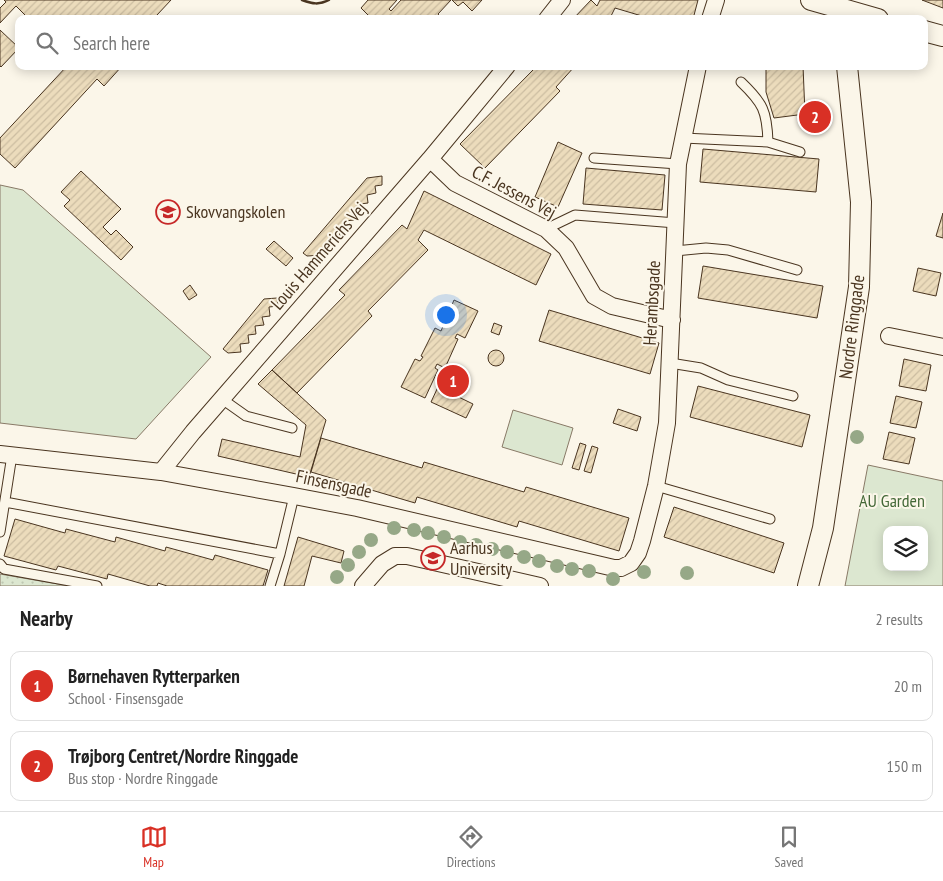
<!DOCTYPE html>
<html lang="en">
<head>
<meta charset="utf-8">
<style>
	:root { --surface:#fff; --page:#f2f2f2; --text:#222; --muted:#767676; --line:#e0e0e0; --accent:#d93025 }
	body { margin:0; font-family:"PT Sans Narrow",sans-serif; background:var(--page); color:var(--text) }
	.controls { position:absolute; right:15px; bottom:15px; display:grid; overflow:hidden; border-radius:10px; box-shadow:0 2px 12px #0003 }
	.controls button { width:45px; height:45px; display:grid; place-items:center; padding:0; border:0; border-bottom:1px solid var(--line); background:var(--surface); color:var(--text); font:25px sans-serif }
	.you { position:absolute; left:445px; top:314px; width:18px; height:18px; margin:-12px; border:4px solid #fff; border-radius:50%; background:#1a73e8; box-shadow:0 0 0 8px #1a73e833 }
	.badge { display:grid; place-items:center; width:32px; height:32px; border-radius:50%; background:var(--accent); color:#fff; font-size:16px; font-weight:700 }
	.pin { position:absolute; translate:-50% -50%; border:2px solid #fff; box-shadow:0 1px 5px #0006 }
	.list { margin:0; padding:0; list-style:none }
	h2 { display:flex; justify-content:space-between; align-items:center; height:65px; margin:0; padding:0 20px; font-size:21px }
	h2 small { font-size:16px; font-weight:400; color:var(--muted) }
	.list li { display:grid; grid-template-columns:32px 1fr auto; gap:15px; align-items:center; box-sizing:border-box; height:70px; margin:0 10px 10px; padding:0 10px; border:1px solid var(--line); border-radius:10px }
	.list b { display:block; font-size:19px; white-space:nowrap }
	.list p { margin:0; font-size:16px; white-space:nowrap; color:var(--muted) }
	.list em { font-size:16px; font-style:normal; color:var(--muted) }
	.icon { flex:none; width:28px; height:28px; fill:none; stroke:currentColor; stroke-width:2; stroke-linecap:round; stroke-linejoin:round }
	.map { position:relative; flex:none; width:943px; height:586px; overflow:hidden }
	.search { position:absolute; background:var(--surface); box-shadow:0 2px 12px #0003; left:15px; right:15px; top:15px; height:55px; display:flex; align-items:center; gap:12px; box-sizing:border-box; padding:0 18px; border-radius:10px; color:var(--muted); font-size:19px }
	.sheet { height:225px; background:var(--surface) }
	nav { display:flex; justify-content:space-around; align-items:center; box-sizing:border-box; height:70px; border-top:1px solid var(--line); background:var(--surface); font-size:14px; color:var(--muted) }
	nav a { display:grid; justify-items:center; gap:2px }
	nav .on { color:var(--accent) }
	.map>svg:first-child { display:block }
	.green { fill:#dce7d0; stroke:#887966; fill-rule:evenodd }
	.park { fill:url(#park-dots); stroke:#887966 }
	.building { fill:url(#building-hatch); stroke:#4a3520 }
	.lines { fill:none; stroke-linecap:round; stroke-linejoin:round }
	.service-casing { stroke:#4a3520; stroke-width:11 }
	.minor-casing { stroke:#4a3520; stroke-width:18 }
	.tertiary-casing { stroke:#4a3520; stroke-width:22 }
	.service { stroke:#fbf6e9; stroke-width:9 }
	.minor { stroke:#fbf6e9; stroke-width:16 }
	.tertiary { stroke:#fbf6e9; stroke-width:20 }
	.wall { stroke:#4a3520; stroke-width:2.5 }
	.tree { fill:#96a887 }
	.labels { text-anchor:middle; stroke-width:4; stroke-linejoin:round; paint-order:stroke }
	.street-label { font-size:18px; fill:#4a3520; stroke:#fbf6e9 }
	.poi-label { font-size:18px; fill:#4a3520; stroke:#fbf6e9; text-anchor:start }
	.park-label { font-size:18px; fill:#436837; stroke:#fbf6e9 }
</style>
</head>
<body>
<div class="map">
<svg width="943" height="586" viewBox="0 0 943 586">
	<defs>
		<pattern id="park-dots" width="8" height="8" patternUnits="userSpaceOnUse" patternTransform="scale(1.25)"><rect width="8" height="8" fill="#dce7d0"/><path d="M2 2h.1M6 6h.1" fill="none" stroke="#bec7b2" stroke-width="1.8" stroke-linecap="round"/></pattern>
		<pattern id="building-hatch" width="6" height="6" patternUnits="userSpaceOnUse" patternTransform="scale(1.25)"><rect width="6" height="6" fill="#ecdcbc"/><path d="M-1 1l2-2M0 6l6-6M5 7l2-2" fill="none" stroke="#ccbda1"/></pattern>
	</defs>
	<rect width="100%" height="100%" fill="#fbf6e9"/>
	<path class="green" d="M0,185L23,190L211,357L136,439L0,423Z
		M513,410L573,428L562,465L502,447Z
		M868,465L943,481V586H845ZM887,530H924V567H887Z"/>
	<path class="park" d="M0,574L69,586H0Z"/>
	<path class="building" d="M4,0H171L157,15L161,19H29L16,6L0,23V8L6,2Z
		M368,0H397L389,9L391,11L401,0H451L438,14L442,19H372L361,8Z
		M452,0H482L472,11L463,2L458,6Z
		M591,0L597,6L600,0H698L693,19H652L615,8L610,18L611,19H573Z
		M922,0H943V8Z
		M0,30L19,48L1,67L0,66Z
		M67,66H122L104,86L97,79L15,168L0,154V138Z
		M530,66H575L556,87L560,91L485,168L460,144L533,70Z
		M722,66H803L805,114L774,118L766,92V69Z
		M558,142L582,153L558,207L535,197Z
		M703,149L819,159L816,192L700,182Z
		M586,168L665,175L662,210L583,204Z
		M81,171L121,209L103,227L111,235L116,230L133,247L121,260L64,206L70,200L61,192Z
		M382,176V185L375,186L376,193L367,195L368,203L360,204L361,211L353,212L354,220L345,221L346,228L339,229L340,237L331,238L332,246L323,247L324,255L307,256L303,253L367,178Z
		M424,191L551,254L536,285L424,230L418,240L428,250L368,311L372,316L297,393L272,370L345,295L339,290L402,225L407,229Z
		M943,213V238L936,236Z
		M274,241L293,258L286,266L266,249Z
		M703,266L823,286L817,318L698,298Z
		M918,268L941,273L936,296L913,291Z
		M190,285L197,295L189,300L183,291Z
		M277,298L278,306L269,307L270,316L262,317L264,325L255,326L256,334L248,335L249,343L240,344L241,352L228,353L223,349L264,299Z
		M454,300L478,311L465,338L457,334L455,338L458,339L445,368L437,364L435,368L438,370L425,398L401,387L415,359L420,361L423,357L421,356L435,328L441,331Z
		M549,310L659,343L650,374L539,341Z
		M494,323L502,326L499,335L491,332Z
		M488 358a8 8 0 1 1 16 0a8 8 0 1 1-16 0Z
		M904,359L931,365L926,391L899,386Z
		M272,370L326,420L309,477L218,456L222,439L300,457L306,425L258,384Z
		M698,386L810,415L802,447L690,417Z
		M438,387L473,404L466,418L431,402Z
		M896,396L922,402L916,428L890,423Z
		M618,409L641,417L637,431L613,423Z
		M889,432L915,438L909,464L883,459Z
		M321,438L422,468L424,462L524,492L526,487L629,518L619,551L519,521L517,527L417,497L415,503L311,472Z
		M580,443L586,445L579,470L572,468Z
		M592,446L598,448L591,473L584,471Z
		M674,507L784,543L774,573L664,537Z
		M15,519L65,533L66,529L115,542L116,537L165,551L166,547L213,560L215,555L268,570L263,586H167L158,583L157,586H150L108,574L107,579L58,566L56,570L4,556Z
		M298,537L344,551L341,563L312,556L304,586H284Z"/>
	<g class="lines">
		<g class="service-casing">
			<path id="service" d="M741,82C763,103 767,111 768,142
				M683,138L768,142L800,152
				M594,158L678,164
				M546,229L575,215L676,223
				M675,251L706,248L728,250L797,270
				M670,363L701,368L728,380L793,396
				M222,399L246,416L292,428
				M656,486L770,519
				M5,502L280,554L294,496
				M0,532L12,455
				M0,564L4,569L97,586
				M270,586L280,554"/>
		</g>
		<g class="minor-casing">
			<path id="minor" d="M547,19L562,0
				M710,19L716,0
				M430,159L455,183L546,229L566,248L594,296L612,306L672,320
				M889,336L943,347
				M0,454L161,472L294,496L357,508L614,568H621L631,563L638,553L642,541L656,486L667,423L678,164L698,66
				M161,472L193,432L430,159L507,66
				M363,586L382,564L395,556H407L540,586"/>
		</g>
		<g class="tertiary-casing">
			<path id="tertiary" d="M811,0L878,19
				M924,31L943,36
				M808,586L823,528L859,287L861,202L847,66"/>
		</g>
		<use href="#service" class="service"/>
		<use href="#minor" class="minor"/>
		<use href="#tertiary" class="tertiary"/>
		<path class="wall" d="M302,0C313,4 319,5 329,0"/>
	</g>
	<g class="tree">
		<circle cx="857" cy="437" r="7"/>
		<circle cx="394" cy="528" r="7"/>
		<circle cx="414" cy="530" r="7"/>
		<circle cx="428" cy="533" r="7"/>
		<circle cx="444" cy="537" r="7"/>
		<circle cx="371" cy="540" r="7"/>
		<circle cx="460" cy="542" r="7"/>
		<circle cx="476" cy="545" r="7"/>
		<circle cx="492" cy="549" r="7"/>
		<circle cx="359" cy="552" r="7"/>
		<circle cx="507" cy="552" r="7"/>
		<circle cx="524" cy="557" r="7"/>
		<circle cx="539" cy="561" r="7"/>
		<circle cx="348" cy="565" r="7"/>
		<circle cx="557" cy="566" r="7"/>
		<circle cx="572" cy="569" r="7"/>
		<circle cx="589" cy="571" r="7"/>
		<circle cx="644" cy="572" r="7"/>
		<circle cx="687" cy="573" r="7"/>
		<circle cx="337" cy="577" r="7"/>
		<circle cx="613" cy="579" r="7"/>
	</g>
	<defs>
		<g id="school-ring" transform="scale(1.25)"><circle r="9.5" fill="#fbf6e9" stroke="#c62828" stroke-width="1.5"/><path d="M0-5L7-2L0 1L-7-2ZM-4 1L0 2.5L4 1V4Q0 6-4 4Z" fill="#c62828"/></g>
		<g id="university-ring" transform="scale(1.25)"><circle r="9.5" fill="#fbf6e9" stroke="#c62828" stroke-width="1.5"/><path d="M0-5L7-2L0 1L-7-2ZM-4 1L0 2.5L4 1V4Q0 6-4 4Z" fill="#c62828"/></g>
	</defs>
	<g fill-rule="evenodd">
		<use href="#school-ring" x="168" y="212"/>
		<use href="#university-ring" x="433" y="558"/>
	</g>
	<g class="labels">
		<g class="street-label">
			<text transform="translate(514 192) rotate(28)" y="6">C.F. Jessens Vej</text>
			<text transform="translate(319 256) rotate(-49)" y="6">Louis Hammerichs Vej</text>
			<text transform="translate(652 303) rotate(-87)" y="6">Herambsgade</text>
			<text transform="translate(852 327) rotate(-83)" y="6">Nordre Ringgade</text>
			<text transform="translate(334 484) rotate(12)" y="6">Finsensgade</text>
		</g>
		<g class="poi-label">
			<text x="186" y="218">Skovvangskolen</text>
			<text x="450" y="554">Aarhus<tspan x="450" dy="21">University</tspan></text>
		</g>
		<g class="park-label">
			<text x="892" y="507">AU Garden</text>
		</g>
	</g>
</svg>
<div class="controls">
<button><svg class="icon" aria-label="layers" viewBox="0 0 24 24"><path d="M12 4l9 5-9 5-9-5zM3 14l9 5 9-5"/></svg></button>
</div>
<div class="you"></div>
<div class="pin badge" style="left:453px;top:381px">1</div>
<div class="pin badge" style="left:815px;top:117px">2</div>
<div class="search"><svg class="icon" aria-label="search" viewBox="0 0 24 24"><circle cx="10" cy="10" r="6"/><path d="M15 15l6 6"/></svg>Search here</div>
</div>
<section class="sheet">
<h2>Nearby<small>2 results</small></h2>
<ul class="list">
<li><span class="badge">1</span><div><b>Børnehaven Rytterparken</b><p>School · Finsensgade</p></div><em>20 m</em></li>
<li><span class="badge">2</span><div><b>Trøjborg Centret/Nordre Ringgade</b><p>Bus stop · Nordre Ringgade</p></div><em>150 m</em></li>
</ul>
</section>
<nav>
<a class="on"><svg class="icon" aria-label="map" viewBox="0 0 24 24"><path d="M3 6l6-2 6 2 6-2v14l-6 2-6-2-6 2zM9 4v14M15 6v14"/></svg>Map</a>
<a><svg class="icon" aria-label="directions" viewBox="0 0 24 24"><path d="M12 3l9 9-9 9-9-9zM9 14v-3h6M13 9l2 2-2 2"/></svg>Directions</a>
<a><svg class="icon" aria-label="saved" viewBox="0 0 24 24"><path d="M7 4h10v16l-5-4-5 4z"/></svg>Saved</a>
</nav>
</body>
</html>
